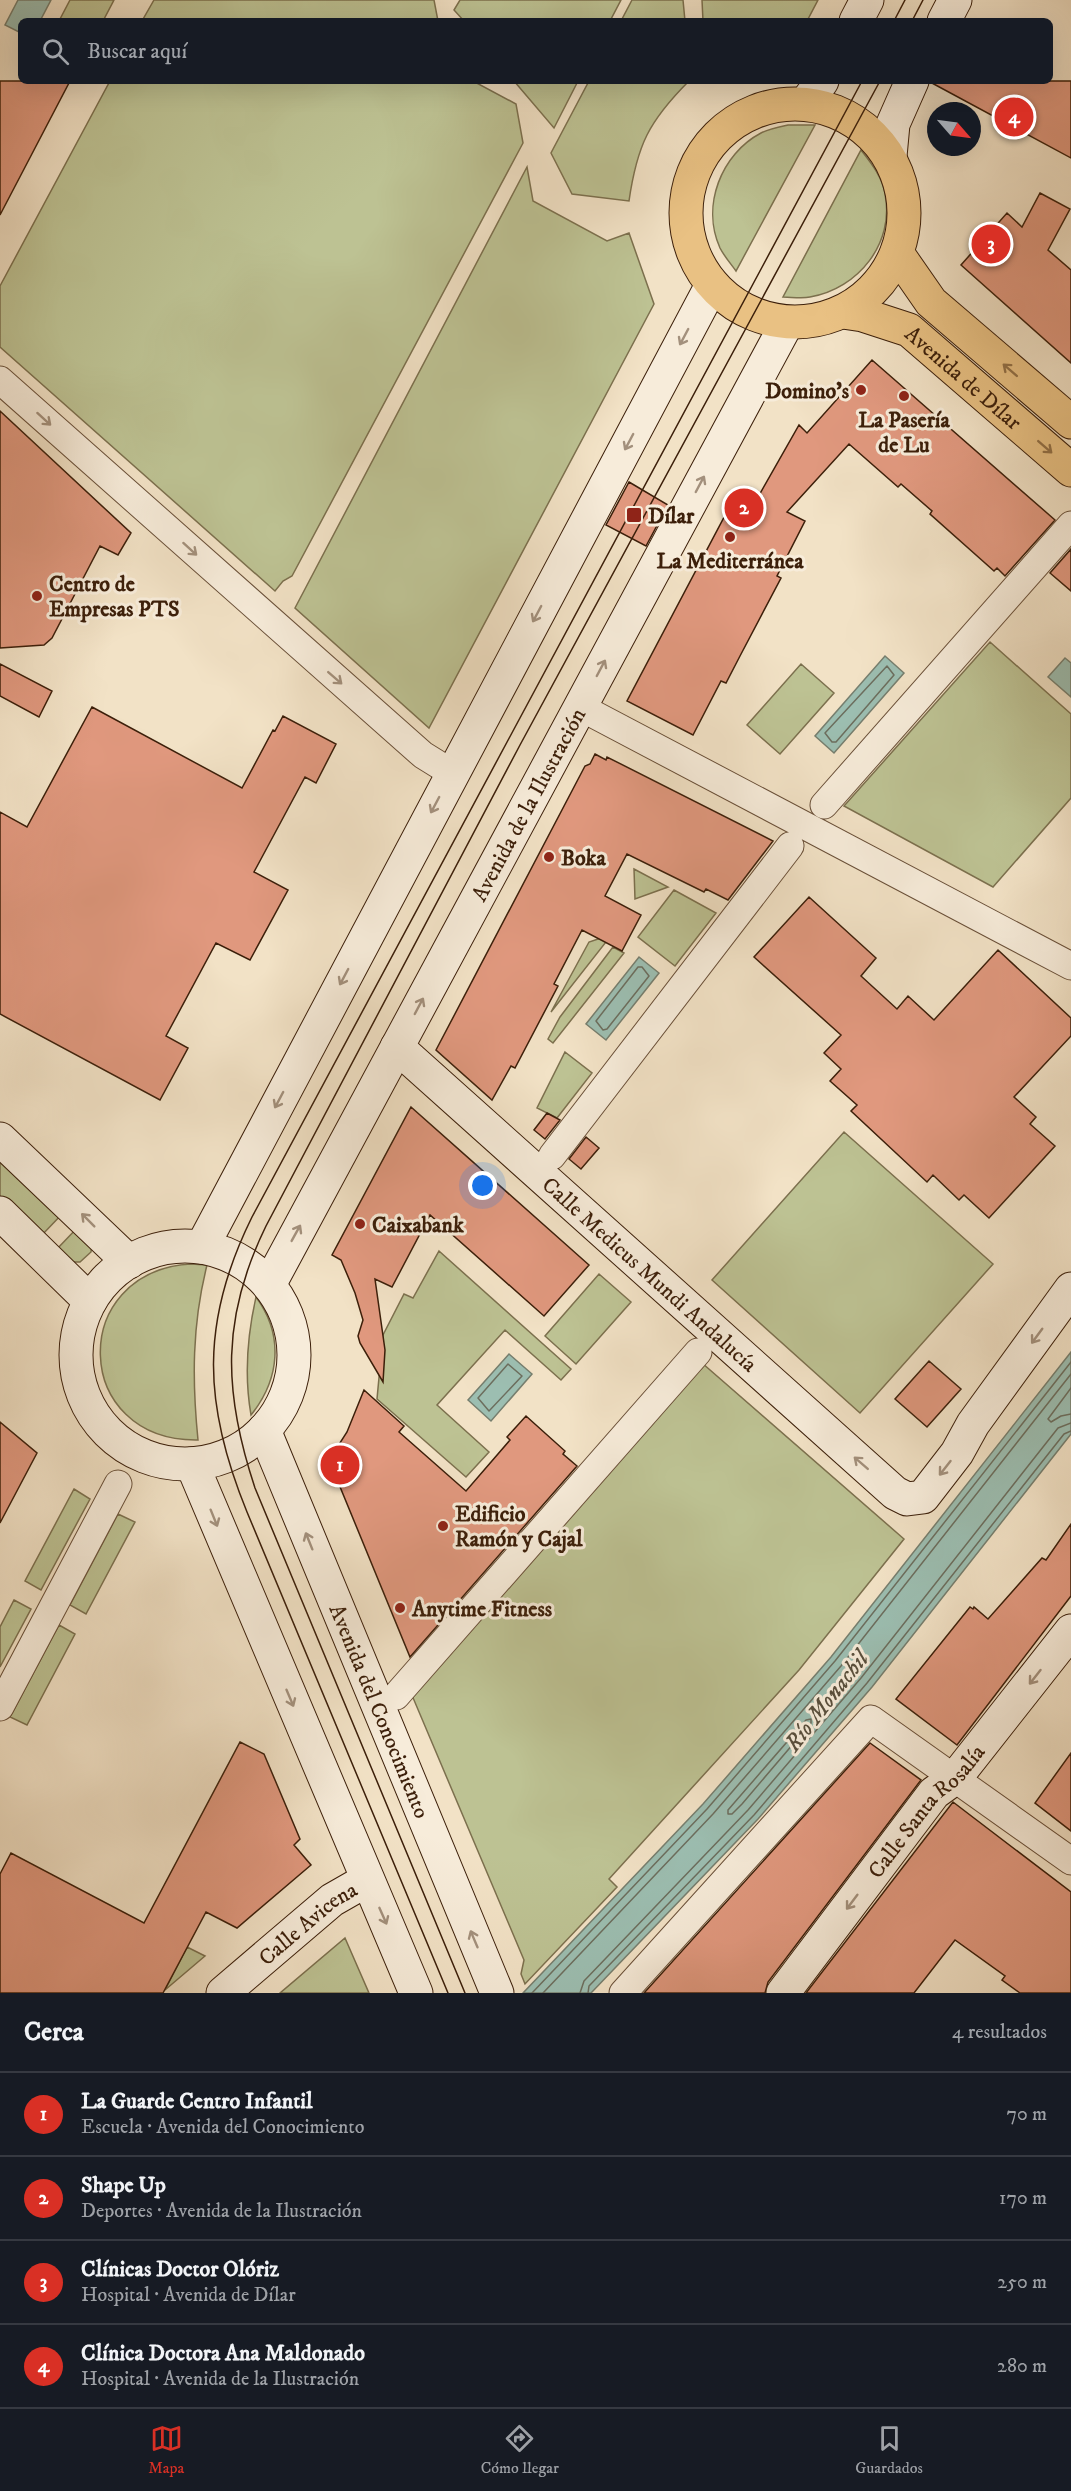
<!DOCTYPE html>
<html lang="es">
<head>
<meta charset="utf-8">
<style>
	:root { --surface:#171b24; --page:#20242c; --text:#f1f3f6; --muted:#9ea1a6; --line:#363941; --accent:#d93025 }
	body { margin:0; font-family:"IM FELL DW Pica",serif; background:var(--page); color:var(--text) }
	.compass { position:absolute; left:927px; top:102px; width:54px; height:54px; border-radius:50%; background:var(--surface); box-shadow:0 6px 24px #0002; rotate:118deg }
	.you { position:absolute; left:483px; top:1186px; width:21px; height:21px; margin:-15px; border:4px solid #fff; border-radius:50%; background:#1a73e8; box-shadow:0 0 0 9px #1a73e833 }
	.badge { display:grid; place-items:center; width:39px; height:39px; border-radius:50%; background:var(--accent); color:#fff; font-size:20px; font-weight:700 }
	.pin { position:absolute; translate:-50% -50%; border:3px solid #fff; box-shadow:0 2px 6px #0006 }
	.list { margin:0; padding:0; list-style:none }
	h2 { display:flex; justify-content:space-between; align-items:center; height:78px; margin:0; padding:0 24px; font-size:26px }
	h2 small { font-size:20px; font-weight:400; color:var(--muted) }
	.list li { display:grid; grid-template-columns:39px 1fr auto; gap:18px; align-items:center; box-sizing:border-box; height:84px; padding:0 24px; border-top:2px solid var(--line) }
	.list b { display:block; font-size:22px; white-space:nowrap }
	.list p { margin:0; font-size:20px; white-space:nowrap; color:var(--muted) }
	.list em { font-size:20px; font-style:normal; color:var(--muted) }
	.icon { flex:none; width:33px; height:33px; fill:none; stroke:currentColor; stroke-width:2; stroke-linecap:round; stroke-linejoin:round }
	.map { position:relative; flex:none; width:1071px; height:1993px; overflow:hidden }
	.search { position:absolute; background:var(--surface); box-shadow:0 6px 24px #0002; left:18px; right:18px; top:18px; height:66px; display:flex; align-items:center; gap:15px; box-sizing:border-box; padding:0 21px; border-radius:9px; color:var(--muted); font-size:22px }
	.sheet { height:414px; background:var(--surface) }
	nav { display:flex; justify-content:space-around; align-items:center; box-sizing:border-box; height:84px; border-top:2px solid var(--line); background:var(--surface); font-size:16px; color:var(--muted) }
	nav a { display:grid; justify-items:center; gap:3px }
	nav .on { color:var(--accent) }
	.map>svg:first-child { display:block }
	.green { fill:#bdc293; stroke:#7c704e; stroke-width:1.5 }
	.water { fill:#9cbeb1; stroke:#767e6e; stroke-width:1.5 }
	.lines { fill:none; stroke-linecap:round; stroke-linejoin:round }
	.shore { stroke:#6c6e5e; stroke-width:1.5 }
	.building { fill:#e0987e; stroke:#3c1f0a; stroke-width:1.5 }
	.street-casing { stroke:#6a5039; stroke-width:29 }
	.secondary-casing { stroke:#3c1f0a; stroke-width:35 }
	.primary-casing { stroke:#3c1f0a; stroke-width:35 }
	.street { stroke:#f7ecda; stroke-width:27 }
	.secondary { stroke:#f7ecda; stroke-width:33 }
	.primary { stroke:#e9c183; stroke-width:33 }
	.tram { stroke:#3c1f0a; stroke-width:1.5 }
	.oneway { stroke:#a3907c }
	.oneway2 { stroke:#927046 }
	.poi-dot { fill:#8f2418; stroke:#f7ecda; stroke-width:2 }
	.labels { text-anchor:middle; stroke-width:6; stroke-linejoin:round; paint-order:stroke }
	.street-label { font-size:22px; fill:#3c1f0a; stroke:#f7ecda }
	.poi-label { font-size:22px; font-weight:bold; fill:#3c1f0a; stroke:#f7ecda; text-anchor:start }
	.water-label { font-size:24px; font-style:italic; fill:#594f3c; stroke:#f7ecda }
</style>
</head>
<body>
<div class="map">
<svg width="1071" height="1993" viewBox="0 0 1071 1993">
	<rect width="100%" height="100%" fill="#f2e2c6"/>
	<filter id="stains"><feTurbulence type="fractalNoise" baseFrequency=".00333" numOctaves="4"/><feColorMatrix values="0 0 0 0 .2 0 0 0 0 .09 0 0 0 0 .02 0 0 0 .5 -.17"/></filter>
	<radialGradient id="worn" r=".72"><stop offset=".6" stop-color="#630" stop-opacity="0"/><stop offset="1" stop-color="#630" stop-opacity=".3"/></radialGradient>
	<path class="green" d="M70,0H114L103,21H59Z
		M154,0H434L438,21H142Z
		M460,0H621L610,21H464L454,10Z
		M632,0H683L685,21H621Z
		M702,0H818L807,21H703Z
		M110,81H473L516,104L523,143L292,576L283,581L275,591L0,347V286Z
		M514,81H578L554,128Z
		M589,81H689C649,121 637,145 629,201L572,194L551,153Z
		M788,125H815L736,271C731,264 724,256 720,248C701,206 721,154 761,133C769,129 779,127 788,125Z
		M861,150C871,163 882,176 885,194C895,243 858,289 810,297C802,299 791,297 783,297Z
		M527,167L533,201L607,241L629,233L654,304L429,728L295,608Z
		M990,642L1071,714V798L993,887L844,806Z
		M801,664L834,693L780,754L747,725Z
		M634,869L668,887L635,899Z
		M674,890L716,913L675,966L638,937Z
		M604,937L606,942L551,1012L589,942Z
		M613,947L624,953L553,1043L548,1039L560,1017Z
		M565,1052L592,1073L557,1118L537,1108Z
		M844,1132L993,1264L860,1413L712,1280Z
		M0,1155L63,1213L42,1235L0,1196Z
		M78,1227L92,1241L91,1252L80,1262H71L57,1249Z
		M439,1251L571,1369L561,1380L505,1330L437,1405L489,1452L466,1477L377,1399L383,1335L404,1294L413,1298Z
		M191,1264L207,1265C192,1325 192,1380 198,1440C71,1442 67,1271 191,1264Z
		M599,1274L631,1302L576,1364L545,1336Z
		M256,1297C284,1335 280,1379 251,1415C244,1375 247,1337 256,1297Z
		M702,1363L904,1539L799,1670L609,1879L617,1887L525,1984L521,1974L524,1960L411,1693Z
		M74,1489L90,1499L41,1590L25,1581Z
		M118,1514L135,1522L86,1614L70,1605Z
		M14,1600L31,1609L0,1667V1627Z
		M59,1625L75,1634L27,1725L10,1717Z
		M345,1938L369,1993H280Z
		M187,1947L205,1956L165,1990Z"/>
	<path class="water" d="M18,0H51L40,21H21V33L5,25Z
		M885,656L904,673L834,753L815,736Z
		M1065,658L1071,663V697L1048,677Z
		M639,957L659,973L606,1040L586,1024Z
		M1071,1352V1434L872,1687L758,1819L591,1993H523L703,1804L831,1657Z
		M509,1354L532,1374L491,1421L468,1400Z"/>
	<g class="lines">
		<path class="shore" d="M887,666L894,675L836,742H832L825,733Z
			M638,967H642L649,976L607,1029L603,1030L596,1021Z
			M508,1364L522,1376L489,1411L478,1398Z
			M1071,1388L1048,1419L1051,1422L1061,1416L1071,1414
			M811,1719V1723L742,1804L732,1814H728V1810L806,1720Z
			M532,1993L707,1809L835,1661L1071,1362
			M543,1993L713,1814L841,1666L1071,1374
			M580,1993L584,1981L748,1810L861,1678L1058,1428L1071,1423
			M588,1993L589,1986L754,1815L867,1683L1064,1434L1071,1431"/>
	</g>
	<path class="building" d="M0,81H70L0,215Z
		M930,81H1071V158L930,82Z
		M1040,193L1070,209L1048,250L1071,270V363L961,265L1007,213L1022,227Z
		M872,360L1055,520L1005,576L997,568L994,571L930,514L932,511L901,484L898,487L849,444L787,512L805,521L777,576L781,578L740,656L726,683L721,681L693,735L627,701L740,487L758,497L799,425L807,433Z
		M0,411L131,533L118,555L100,546L52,638L44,645L0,648Z
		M629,482L668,505L646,546L606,525Z
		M1071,549V591L1050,573Z
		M0,664L52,691L39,717L0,696Z
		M92,707L242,788L273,730L275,731L283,716L336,744L316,783L305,777L254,872L288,890L250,960L216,943L166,1036L188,1048L160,1100L0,1014V812L27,827Z
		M595,754L606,760L607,757L773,841L728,900L706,889L704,892L627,854L605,896L641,915L622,951L582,930L554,984L558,986L515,1068L511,1066L492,1100L436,1050L585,766L590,764Z
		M809,897L876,958L861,976L897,1009L908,996L934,1020L998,950L1071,1018V1036L1014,1097L1036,1117L1030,1124L1055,1146L989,1218L964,1195L959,1200L933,1175L927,1182L851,1111L857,1105L830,1081L841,1069L824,1053L841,1035L754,957Z
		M411,1107L589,1265L544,1316L430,1215L392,1287L375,1279L385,1350L383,1382L360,1343L358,1336L363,1320L355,1293L341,1260L332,1255Z
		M547,1113L560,1120L545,1139L534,1130Z
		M586,1137L599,1148L581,1169L569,1159Z
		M929,1361L961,1389L927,1427L895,1399Z
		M364,1390L404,1426L399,1432L466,1491L510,1440L507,1437L526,1416L565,1451L563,1454L577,1466L410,1657L329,1460L347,1432Z
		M0,1422L37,1453L0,1523Z
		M1071,1524V1596L957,1745L896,1699L970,1607L973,1609L974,1607L988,1619L1042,1558L1046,1560Z
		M240,1742L264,1754L300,1839L294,1845L311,1865L237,1928L206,1912L163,1993H0V1874L11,1853L144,1923Z
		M870,1743L921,1780L768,1982L765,1993H644Z
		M1071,1753V1831L1035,1803Z
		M953,1802L1071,1892V1993H1020L1002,1980L1005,1976L955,1940L914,1993H806Z"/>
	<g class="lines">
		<g class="street-casing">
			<path id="street" d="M0,380L423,755L452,773
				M580,707L1071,966
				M824,805L1071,525
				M552,1156L790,846
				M396,1696L698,1352
				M0,1707L118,1484
				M623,1993L871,1719L1071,1861"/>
		</g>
		<g class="secondary-casing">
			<g id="secondary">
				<path d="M856,21L867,0"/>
				<path d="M944,21L955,0"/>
				<path d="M806,103L822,81"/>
				<path d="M890,156L893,124L912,81"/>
				<path id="s1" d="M397,1047L895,1493L907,1499L923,1497L957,1453L973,1424L1071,1289"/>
				<path d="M0,1139L129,1262"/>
				<path d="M0,1213L90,1301"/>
				<circle cx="185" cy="1355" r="109"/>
				<path d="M202,1247L712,285"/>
				<path id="s2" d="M269,1285L787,323"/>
				<path id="s3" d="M264,1430L497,1993"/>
				<path d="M192,1464L416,1993"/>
				<path id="s4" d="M223,1993L332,1900L367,1880"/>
				<path id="s5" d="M783,1993L934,1793L956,1777L1071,1631"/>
			</g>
		</g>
		<g class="primary-casing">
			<g id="primary">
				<circle cx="795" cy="213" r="109"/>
				<path d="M897,253L931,302L1071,422"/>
				<path id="s6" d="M843,312L863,315L909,330L1071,470"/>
			</g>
		</g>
		<use href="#street" class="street"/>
		<use href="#secondary" class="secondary"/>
		<use href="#primary" class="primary"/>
		<path class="tram" d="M894,21L905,0
			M912,21L923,0
			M448,1993L247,1512C203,1405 200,1322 252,1217L862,81
			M465,1993L255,1488C223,1392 221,1318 266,1226L520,745L880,81"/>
	</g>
	<defs><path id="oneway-shaft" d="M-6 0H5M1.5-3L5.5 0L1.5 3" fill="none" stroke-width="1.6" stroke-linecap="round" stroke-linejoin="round" transform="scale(1.5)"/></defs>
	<g class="oneway">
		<use href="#oneway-shaft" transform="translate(684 337) rotate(118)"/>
		<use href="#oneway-shaft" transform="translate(44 419) rotate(42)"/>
		<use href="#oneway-shaft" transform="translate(629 442) rotate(118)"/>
		<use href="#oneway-shaft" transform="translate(700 484) rotate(-62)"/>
		<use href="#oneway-shaft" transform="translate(190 549) rotate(42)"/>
		<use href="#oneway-shaft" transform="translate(537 614) rotate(118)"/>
		<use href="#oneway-shaft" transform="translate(601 668) rotate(-62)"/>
		<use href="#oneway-shaft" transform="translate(335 678) rotate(41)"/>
		<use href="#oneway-shaft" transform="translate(435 805) rotate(118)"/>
		<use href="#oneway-shaft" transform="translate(344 977) rotate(118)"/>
		<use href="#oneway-shaft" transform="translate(419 1006) rotate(-62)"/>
		<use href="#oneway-shaft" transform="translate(279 1100) rotate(118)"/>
		<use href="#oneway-shaft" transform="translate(88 1220) rotate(-135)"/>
		<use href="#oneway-shaft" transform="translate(296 1233) rotate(-61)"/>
		<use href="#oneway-shaft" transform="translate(1037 1336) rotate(126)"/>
		<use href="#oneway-shaft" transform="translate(861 1463) rotate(-139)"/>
		<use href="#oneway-shaft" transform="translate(945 1468) rotate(128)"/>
		<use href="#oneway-shaft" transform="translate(214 1518) rotate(68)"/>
		<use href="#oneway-shaft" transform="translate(309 1541) rotate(-112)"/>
		<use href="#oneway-shaft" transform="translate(1035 1677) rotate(128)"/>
		<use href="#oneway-shaft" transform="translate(290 1698) rotate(67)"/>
		<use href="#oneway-shaft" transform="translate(852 1902) rotate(127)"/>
		<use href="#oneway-shaft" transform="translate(383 1916) rotate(66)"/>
		<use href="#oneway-shaft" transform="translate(474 1939) rotate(-113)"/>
	</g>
	<g class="oneway2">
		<use href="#oneway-shaft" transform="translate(1010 370) rotate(-139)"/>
		<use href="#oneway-shaft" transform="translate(1045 447) rotate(41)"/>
	</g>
	<g class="poi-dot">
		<circle cx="861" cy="390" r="6"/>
		<circle cx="904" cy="396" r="6"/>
		<rect x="626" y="507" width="16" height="16" rx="3"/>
		<circle cx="730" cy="537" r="6"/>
		<circle cx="37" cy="596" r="6"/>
		<circle cx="549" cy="857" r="6"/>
		<circle cx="360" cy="1224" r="6"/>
		<circle cx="443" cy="1526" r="6"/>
		<circle cx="400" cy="1608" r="6"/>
	</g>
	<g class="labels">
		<g class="street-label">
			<text dy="8" stroke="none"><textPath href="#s6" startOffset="141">Avenida de Dílar</textPath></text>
			<text dy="8" stroke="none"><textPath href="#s2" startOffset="546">Avenida de la Ilustración</textPath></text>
			<text dy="8" stroke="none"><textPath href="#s1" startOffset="340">Calle Medicus Mundi Andalucía</textPath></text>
			<text dy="8" stroke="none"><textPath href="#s3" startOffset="304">Avenida del Conocimiento</textPath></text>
			<text dy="8" stroke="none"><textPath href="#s5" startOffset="232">Calle Santa Rosalía</textPath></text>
			<text dy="8" stroke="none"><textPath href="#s4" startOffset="110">Calle Avicena</textPath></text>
		</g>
		<g class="poi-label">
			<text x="849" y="398" text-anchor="end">Domino's</text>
			<text x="904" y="427" text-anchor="middle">La Pasería<tspan x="904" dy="25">de Lu</tspan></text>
			<text x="648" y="523">Dílar</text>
			<text x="730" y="568" text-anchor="middle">La Mediterránea</text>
			<text x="49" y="591">Centro de<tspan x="49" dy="25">Empresas PTS</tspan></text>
			<text x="561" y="865">Boka</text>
			<text x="372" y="1232">Caixabank</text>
			<text x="455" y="1521">Edificio<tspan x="455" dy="25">Ramón y Cajal</tspan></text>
			<text x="412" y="1616">Anytime Fitness</text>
		</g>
		<g class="water-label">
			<text transform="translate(826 1701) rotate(-52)" y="8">Río Monachil</text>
		</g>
	</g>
	<rect width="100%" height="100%" filter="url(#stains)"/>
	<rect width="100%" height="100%" fill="url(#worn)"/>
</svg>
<svg class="compass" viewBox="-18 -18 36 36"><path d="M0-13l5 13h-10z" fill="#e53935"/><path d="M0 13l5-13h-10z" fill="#9ea1a6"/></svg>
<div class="you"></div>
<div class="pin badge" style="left:340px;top:1465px">1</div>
<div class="pin badge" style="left:744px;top:508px">2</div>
<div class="pin badge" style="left:991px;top:244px">3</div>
<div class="pin badge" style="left:1014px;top:117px">4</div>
<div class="search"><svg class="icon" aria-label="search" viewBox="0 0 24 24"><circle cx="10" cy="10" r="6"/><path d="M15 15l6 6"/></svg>Buscar aquí</div>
</div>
<section class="sheet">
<h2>Cerca<small>4 resultados</small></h2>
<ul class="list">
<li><span class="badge">1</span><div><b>La Guarde Centro Infantil</b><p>Escuela · Avenida del Conocimiento</p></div><em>70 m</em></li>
<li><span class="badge">2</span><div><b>Shape Up</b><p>Deportes · Avenida de la Ilustración</p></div><em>170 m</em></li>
<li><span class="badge">3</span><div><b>Clínicas Doctor Olóriz</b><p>Hospital · Avenida de Dílar</p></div><em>250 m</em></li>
<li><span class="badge">4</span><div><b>Clínica Doctora Ana Maldonado</b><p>Hospital · Avenida de la Ilustración</p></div><em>280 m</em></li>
</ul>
</section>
<nav>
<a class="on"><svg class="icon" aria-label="map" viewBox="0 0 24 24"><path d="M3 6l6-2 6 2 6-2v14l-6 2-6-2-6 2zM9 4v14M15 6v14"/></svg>Mapa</a>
<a><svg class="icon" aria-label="directions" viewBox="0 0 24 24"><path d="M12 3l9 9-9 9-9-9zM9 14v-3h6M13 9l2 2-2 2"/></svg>Cómo llegar</a>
<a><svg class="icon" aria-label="saved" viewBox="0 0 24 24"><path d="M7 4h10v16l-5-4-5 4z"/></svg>Guardados</a>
</nav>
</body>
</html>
